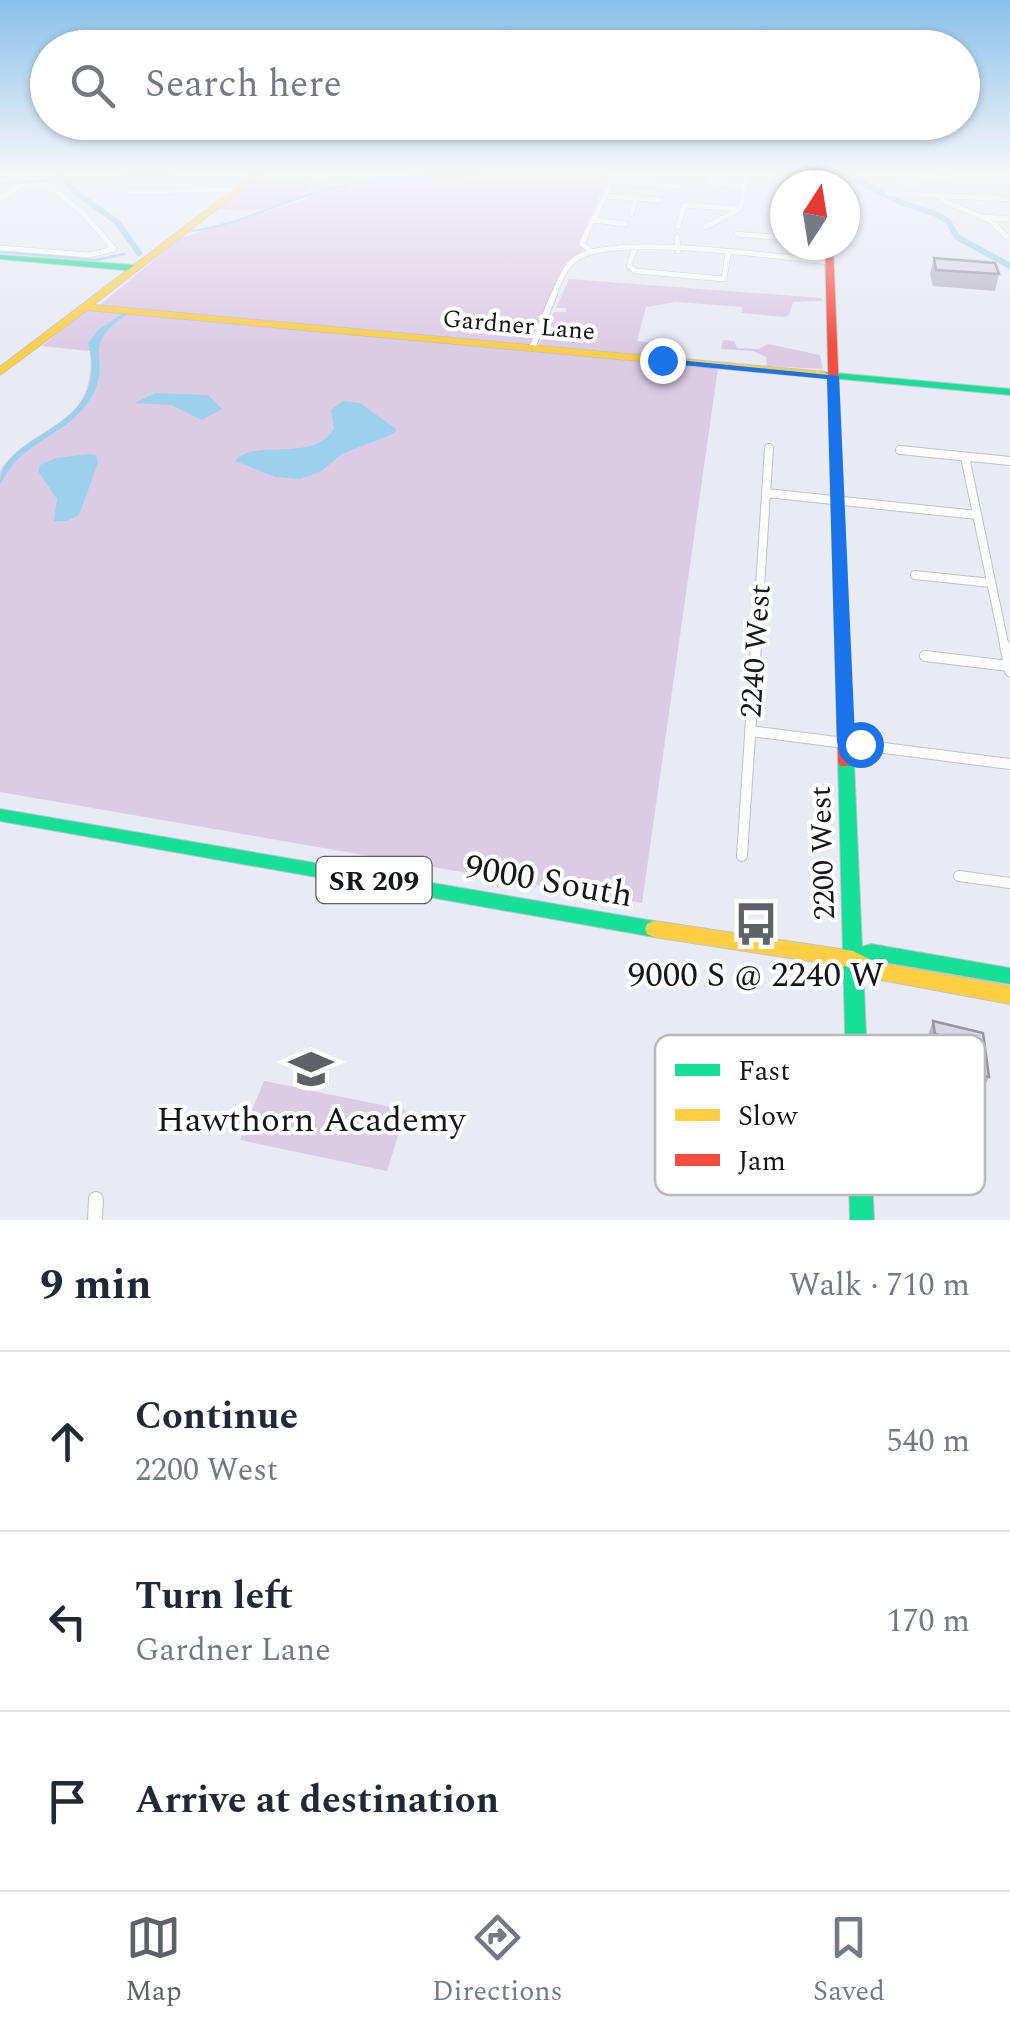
<!DOCTYPE html>
<html lang="en">
<head>
<meta charset="utf-8">
<style>
	:root { --surface:#fff; --page:#f6f6f7; --text:#1f2937; --muted:#747a83; --line:#e0e1e3; --accent:#5f6168 }
	body { margin:0; font-family:Spectral,serif; background:var(--page); color:var(--text) }
	.compass { position:absolute; left:770px; top:170px; width:90px; height:90px; border-radius:50%; background:var(--surface); box-shadow:0 2px 8px #0004; rotate:12deg }
	.stop { position:absolute; width:30px; height:30px; margin:-22px; border:8px solid #1a73e8; border-radius:50%; background:#fff }
	.stop.end { background:#1a73e8; border-color:#fff; box-shadow:0 2px 10px #0008 }
	.list { margin:0; padding:0; list-style:none }
	h2 { display:flex; justify-content:space-between; align-items:center; height:130px; margin:0; padding:0 40px; font-size:42px }
	h2 small { font-size:32px; font-weight:400; color:var(--muted) }
	.list li { display:grid; grid-template-columns:65px 1fr auto; gap:30px; align-items:center; box-sizing:border-box; height:180px; padding:0 40px; border-top:2px solid var(--line) }
	.list b { display:block; font-size:38px; white-space:nowrap }
	.list p { margin:0; font-size:32px; white-space:nowrap; color:var(--muted) }
	.list em { font-size:32px; font-style:normal; color:var(--muted) }
	.icon { flex:none; width:55px; height:55px; fill:none; stroke:currentColor; stroke-width:2; stroke-linecap:round; stroke-linejoin:round }
	.map { position:relative; flex:none; width:1010px; height:1220px; overflow:hidden }
	.search { position:absolute; background:var(--surface); box-shadow:0 2px 8px #0004; left:30px; right:30px; top:30px; height:110px; display:flex; align-items:center; gap:25px; box-sizing:border-box; padding:0 35px; border-radius:55px; color:var(--muted); font-size:38px }
	.sheet { height:670px; background:var(--surface) }
	nav { display:flex; justify-content:space-around; align-items:center; box-sizing:border-box; height:140px; border-top:2px solid var(--line); background:var(--surface); font-size:28px; color:var(--muted) }
	nav a { display:grid; justify-items:center; gap:5px }
	nav .on { color:var(--accent) }
	.map>svg:first-child { display:block }
	.green { fill:#dccbe5 }
	.water { fill:#9bd1ec }
	.lines { fill:none; stroke-linecap:round; stroke-linejoin:round }
	.stream { stroke:#9bd1ec; stroke-width:2.5 }
	.canal { stroke:#9bd1ec; stroke-width:6 }
	.street-far4-casing { stroke:#c0c2ca; stroke-width:6 }
	.street-far3-casing { stroke:#c0c2ca; stroke-width:8 }
	.street-far2-casing { stroke:#c0c2ca; stroke-width:10 }
	.street-far1-casing { stroke:#c0c2ca; stroke-width:12 }
	.street-casing { stroke:#c0c2ca; stroke-width:16 }
	.fast-casing { stroke:#c0c2ca; stroke-width:2 }
	.slow-casing { stroke:#c0c2ca; stroke-width:2 }
	.jam-casing { stroke:#c0c2ca; stroke-width:2 }
	.street-far4 { stroke:#fcfcfd; stroke-width:5 }
	.street-far3 { stroke:#fcfcfd; stroke-width:6 }
	.street-far2 { stroke:#fcfcfd; stroke-width:8 }
	.street-far1 { stroke:#fcfcfd; stroke-width:10 }
	.street { stroke:#fcfcfd; stroke-width:14 }
	.fast { fill:#16e098; fill-rule:evenodd }
	.slow { fill:#ffcf43; fill-rule:evenodd }
	.jam { fill:#f24e42; fill-rule:evenodd }
	.tram { stroke:#cbcccf; stroke-width:2.5 }
	.wall { fill:#bab7c6 }
	.building { fill:#d8d5e6; stroke:#9795a1; stroke-width:2.5 }
	.route { fill:#1a73e8 }
	.labels { text-anchor:middle; stroke-width:8; stroke-linejoin:round; paint-order:stroke }
	.far-street-label { font-size:25px; fill:#15171d; stroke:#fff }
	.shield { fill:#fff; stroke:#5b5d61; stroke-width:2.5 }
	.shield-label { font-size:28px; font-weight:bold; fill:#15171d }
	.street-label { font-size:30px; fill:#15171d; stroke:#fff }
	.near-street-label { font-size:35px; fill:#15171d; stroke:#fff }
	.near-poi-label { font-size:35px; fill:#15171d; stroke:#fff }
	.key { fill:#fff; stroke:#b9b9bb; stroke-width:2.5 }
	.key-label { font-size:28px; fill:#15171d }
</style>
</head>
<body>
<div class="map">
<svg width="1010" height="1220" viewBox="0 0 1010 1220">
	<rect width="100%" height="100%" fill="#e8eaf4"/>
	<path class="green" d="M441,174H609L579,243L584,250L569,260L529,345L718,368L642,903L0,792V471C33,421 97,431 90,351L42,346L88,309L99,306L180,238L302,201C345,176 391,176 441,174Z
		M255,179L306,182L312,186C284,212 252,212 216,209Z
		M569,279L822,298V301L793,302L789,315L784,317L742,313V307L676,302L646,307L637,341L671,345L660,348L657,356L539,345L554,312H566V308H556Z
		M723,340L734,341L737,348L759,349L768,344L820,355L823,369L767,366L766,357L753,351L721,349Z
		M264,1081L406,1110L387,1171L240,1140Z"/>
	<path class="water" d="M122,314H128C75,348 116,359 90,399C73,427 41,437 18,459C10,466 6,476 0,484C0,430 114,432 88,343L99,329Z
		M156,393L208,395L222,409L202,420L171,405L134,403Z
		M343,401L360,403L396,429L395,433L342,454L320,472L300,479L276,477L235,461C256,437 313,464 334,429L331,410Z
		M90,454L96,455L98,463L79,515L67,521H54L57,499L38,471L40,465L56,458Z"/>
	<g class="lines">
		<path class="stream" d="M368,180L480,174
			M192,231C246,224 293,194 347,185
			M0,252L96,260L124,254"/>
		<path class="canal" d="M59,174L75,192L117,222L139,253
			M845,174L900,202L936,214L948,221L957,237L1010,266"/>
		<g class="street-far4-casing">
			<path id="street-far4" d="M305,174L318,178L336,174
				M710,174L708,183L742,186
				M895,175L1010,183
				M610,182L680,187
				M127,192L234,190
				M887,193L1010,199
				M940,195L944,201L991,221L1010,240
				M607,196L660,200
				M0,198L21,186L48,185L84,214L114,249L89,255L0,248
				M631,214L636,198
				M987,217L1010,219
				M594,220L625,224
				M678,227L684,205L740,209
				M705,227L740,209L747,174
				M737,234L785,238
				M677,237L678,251
				M635,248L629,266L636,271L724,279L728,254
				M591,251L582,244C592,218 606,200 614,174
				M553,297C558,284 565,265 577,258C617,233 778,257 829,262"/>
		</g>
		<g class="street-far3-casing">
			<path id="street-far3" d="M532,348L554,294
				M900,450L908,451
				M769,451V447"/>
		</g>
		<g class="street-far2-casing">
			<path id="street-far2" d="M900,450L1010,461
				M965,457L1005,648
				M766,493L977,515
				M915,575L991,583
				M756,648L769,448"/>
		</g>
		<g class="street-far1-casing">
			<path id="street-far1" d="M1005,645L1010,671
				M925,656L1009,666
				M750,731L1010,764
				M742,856L756,645
				M959,876L1010,883"/>
		</g>
		<g class="street-casing">
			<path id="street" d="M95,1220L96,1199"/>
		</g>
		<g class="fast-casing">
			<path id="fast" d="M0,255L134,265L138,268L134,271L0,259Z
				M824,372L1010,389V395L820,377L819,375Z
				M846,756L852,758L854,762L862,947L871,944L1010,968V984L872,960L863,964L874,1220H850L838,762L840,758Z
				M0,809L654,921L661,924L663,929L661,934L654,937L0,821Z"/>
		</g>
		<g class="slow-casing">
			<path id="slow" d="M254,174H262L93,305L824,372L829,375L824,378L87,310L0,375V367Z
				M824,174H830L831,185H823Z
				M654,921L853,951L875,962L1010,986V1004L871,978L849,967L654,937L647,934L645,929L647,924Z"/>
		</g>
		<g class="jam-casing">
			<path id="jam" d="M825,245H833L854,762L852,766H840L838,762Z"/>
		</g>
		<use href="#street-far4" class="street-far4"/>
		<use href="#street-far3" class="street-far3"/>
		<use href="#street-far2" class="street-far2"/>
		<use href="#street-far1" class="street-far1"/>
		<use href="#street" class="street"/>
		<use href="#fast" class="fast"/>
		<use href="#slow" class="slow"/>
		<use href="#jam" class="jam"/>
		<path class="tram" d="M0,183L176,174"/>
	</g>
	<path class="wall" d="M934,258L999,274L995,291L933,286L930,274Z
		M933,1021L989,1077L981,1094L936,1086L933,1053L928,1052L927,1038Z"/>
	<path class="building" d="M934,258L995,263L999,274L936,270Z
		M933,1021L983,1033L989,1077L943,1069L939,1035L935,1034Z"/>
	<linearGradient id="sky" x2="0" y2="1"><stop stop-color="#89c0ea"/><stop offset="0.5" stop-color="#f5f6fa"/><stop offset="1" stop-color="#f5f6fa" stop-opacity="0"/></linearGradient>
	<rect width="1010" height="345" fill="url(#sky)"/>
	<path class="route" d="M658,358L839,376L855,737L867,739V749L846,750L837,743L827,379L662,363Z"/>
	<defs>
		<g id="bus-bare" transform="scale(3.45)"><path d="M-5-6H5V4H4V6H2V4H-2V6H-4V4H-5ZM-3.5-4V0h7V-4ZM-3.5 1.2v1.5H-2V1.2ZM2 1.2v1.5H3.5V1.2Z" fill="#5f6168" stroke="#fff" stroke-width="2.5" paint-order="stroke"/></g>
		<g id="school-bare" transform="scale(3.45)"><path d="M0-5L7-2L0 1L-7-2ZM-4 1L0 2.5L4 1V4Q0 6-4 4Z" fill="#5f6168" stroke="#fff" stroke-width="2.5" paint-order="stroke"/></g>
	</defs>
	<g fill-rule="evenodd">
		<use href="#bus-bare" x="756" y="924"/>
		<use href="#school-bare" x="311" y="1069"/>
	</g>
	<g class="labels">
		<g class="far-street-label">
			<text transform="translate(519 324) rotate(5)" y="9">Gardner Lane</text>
		</g>
		<rect class="shield" x="316.5" y="857" width="115" height="46" rx="8"/>
		<g class="shield-label">
			<text x="374" y="890">SR 209</text>
		</g>
		<g class="street-label">
			<text transform="translate(755 651) rotate(-86)" y="10">2240 West</text>
			<text transform="translate(822 853) rotate(-92)" y="10">2200 West</text>
		</g>
		<g class="near-street-label">
			<text transform="translate(549 880) rotate(10)" y="12">9000 South</text>
		</g>
		<g class="near-poi-label">
			<text x="756" y="986">9000 S @ 2240 W</text>
			<text x="311" y="1131">Hawthorn Academy</text>
		</g>
	</g>
	<rect x="655" y="1035" width="330" height="160" rx="15" class="key"/>
	<rect x="675" y="1064" width="45" height="12" fill="#16e098"/>
	<rect x="675" y="1109" width="45" height="12" fill="#ffcf43"/>
	<rect x="675" y="1154" width="45" height="12" fill="#f24e42"/>
	<g class="key-label">
		<text x="738" y="1080">Fast</text>
		<text x="738" y="1125">Slow</text>
		<text x="738" y="1170">Jam</text>
	</g>
</svg>
<svg class="compass" viewBox="-18 -18 36 36"><path d="M0-13l5 13h-10z" fill="#e53935"/><path d="M0 13l5-13h-10z" fill="#747a83"/></svg>
<div class="stop" style="left:860px;top:744px"></div>
<div class="stop end" style="left:662px;top:360px"></div>
<div class="search"><svg class="icon" aria-label="search" viewBox="0 0 24 24"><circle cx="10" cy="10" r="6"/><path d="M15 15l6 6"/></svg>Search here</div>
</div>
<section class="sheet">
<h2>9 min<small>Walk · 710 m</small></h2>
<ul class="list">
<li><svg class="icon" aria-label="ahead" viewBox="0 0 24 24"><path d="M12 20V5M6 11l6-6 6 6"/></svg><div><b>Continue</b><p>2200 West</p></div><em>540 m</em></li>
<li><svg class="icon" aria-label="left" viewBox="0 0 24 24"><path d="M17 20v-9H6M10 6l-5 5 5 5"/></svg><div><b>Turn left</b><p>Gardner Lane</p></div><em>170 m</em></li>
<li><svg class="icon" aria-label="arrive" viewBox="0 0 24 24"><path d="M6 21V4h12l-3 4 3 4H6"/></svg><div><b>Arrive at destination</b></div></li>
</ul>
</section>
<nav>
<a class="on"><svg class="icon" aria-label="map" viewBox="0 0 24 24"><path d="M3 6l6-2 6 2 6-2v14l-6 2-6-2-6 2zM9 4v14M15 6v14"/></svg>Map</a>
<a><svg class="icon" aria-label="directions" viewBox="0 0 24 24"><path d="M12 3l9 9-9 9-9-9zM9 14v-3h6M13 9l2 2-2 2"/></svg>Directions</a>
<a><svg class="icon" aria-label="saved" viewBox="0 0 24 24"><path d="M7 4h10v16l-5-4-5 4z"/></svg>Saved</a>
</nav>
</body>
</html>
